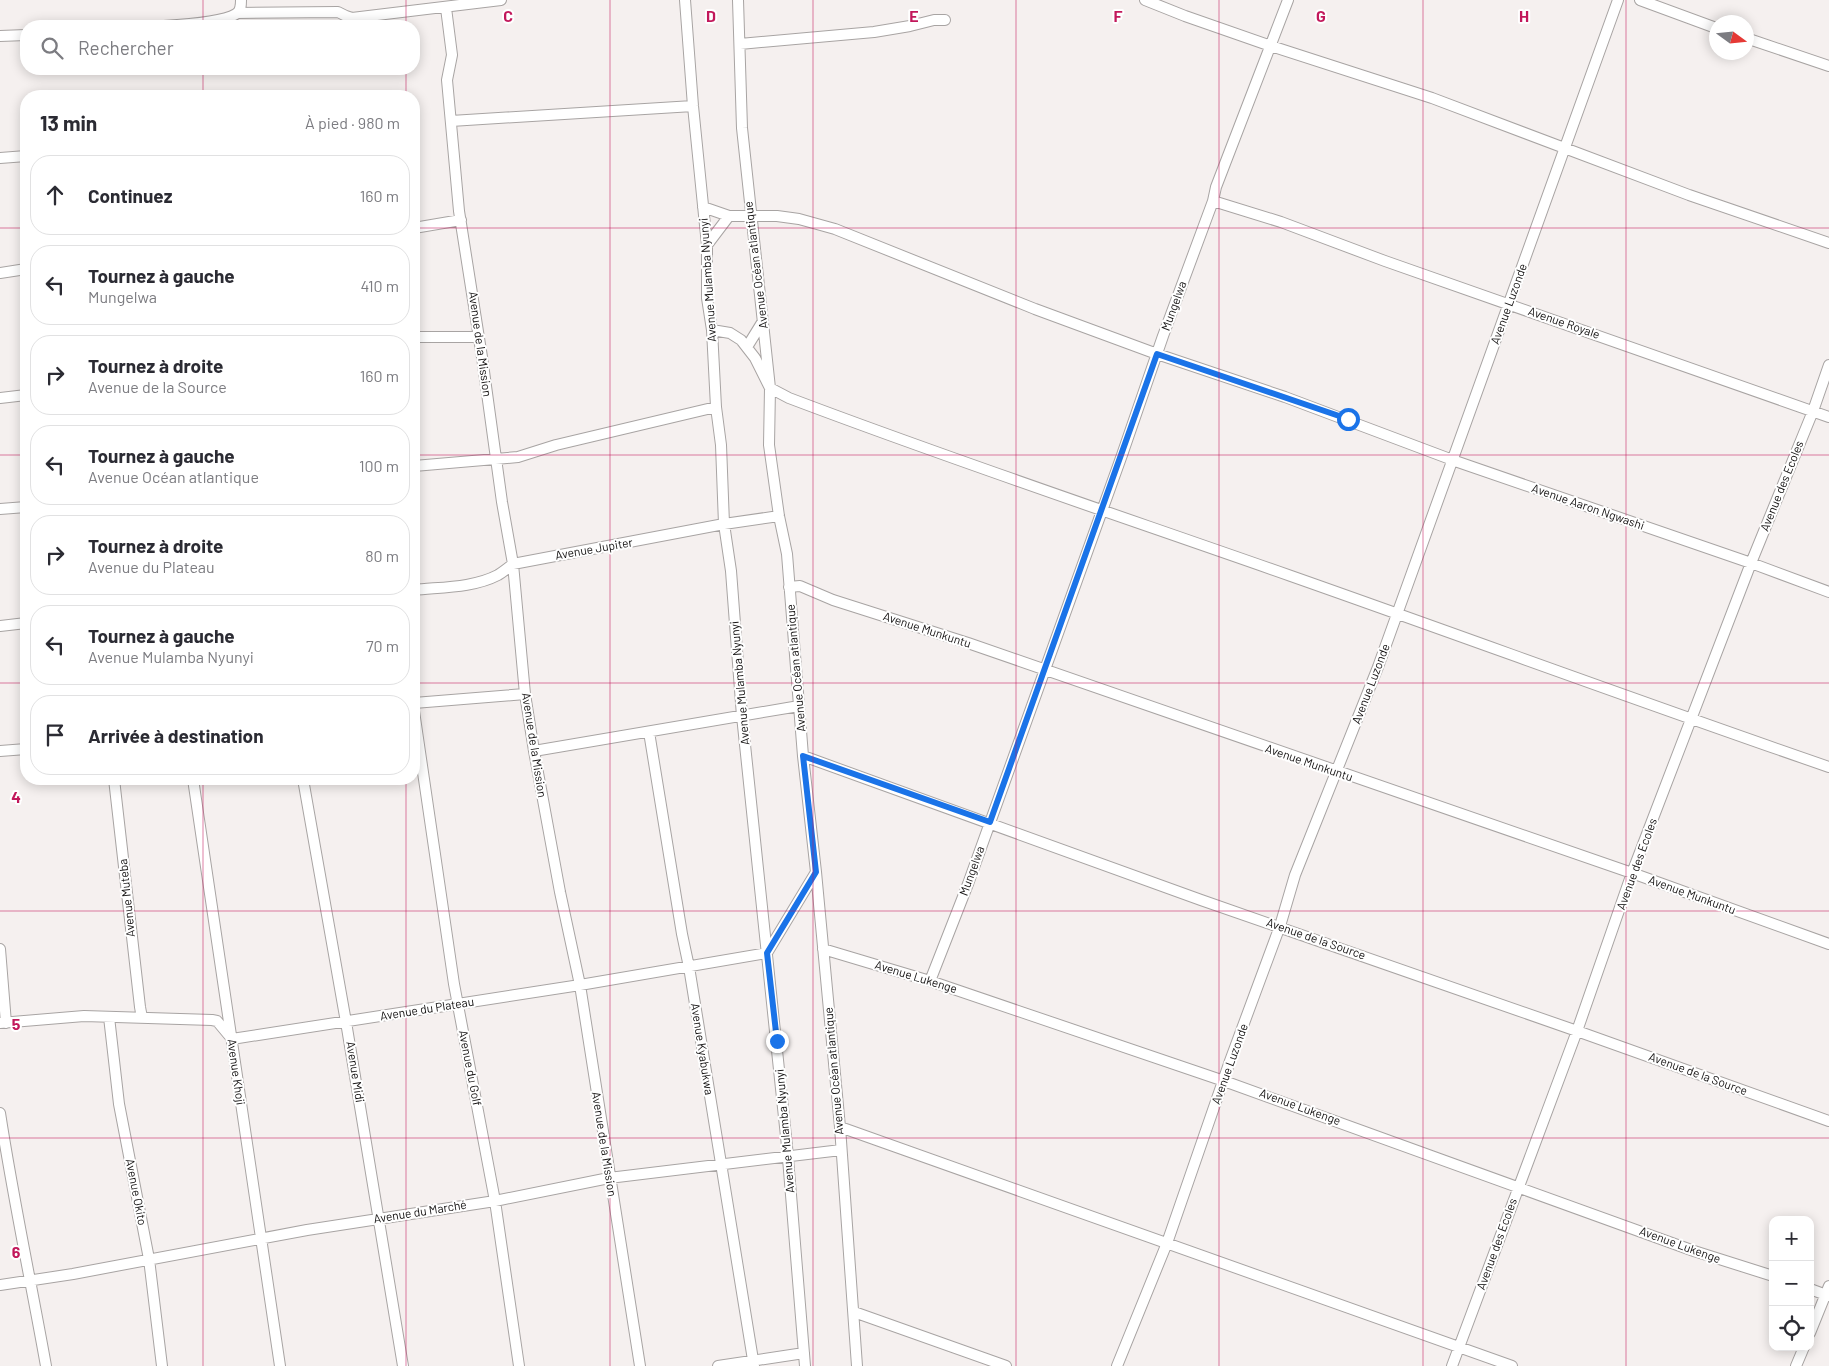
<!DOCTYPE html>
<html lang="fr">
<head>
<meta charset="utf-8">
<style>
	:root { --surface:#fff; --page:#f7f7f7; --text:#2b2b33; --muted:#7c7c81; --line:#e1e1e2 }
	body { margin:0; font-family:Barlow,sans-serif; background:var(--page); color:var(--text) }
	.controls { position:absolute; right:15px; bottom:15px; display:grid; overflow:hidden; border-radius:10px; box-shadow:0 2px 12px #0003 }
	.controls button { width:45px; height:45px; display:grid; place-items:center; padding:0; border:0; border-bottom:1px solid var(--line); background:var(--surface); color:var(--text); font:25px sans-serif }
	.compass { position:absolute; left:1709px; top:15px; width:45px; height:45px; border-radius:50%; background:var(--surface); box-shadow:0 2px 12px #0003; rotate:105deg }
	.stop { position:absolute; width:15px; height:15px; margin:-11px; border:4px solid #1a73e8; border-radius:50%; background:#fff }
	.stop.end { background:#1a73e8; border-color:#fff; box-shadow:0 1px 5px #0008 }
	.list { margin:0; padding:0; list-style:none }
	h2 { display:flex; justify-content:space-between; align-items:center; height:65px; margin:0; padding:0 20px; font-size:21px }
	h2 small { font-size:16px; font-weight:400; color:var(--muted) }
	.list li { display:grid; grid-template-columns:32px 1fr auto; gap:15px; align-items:center; box-sizing:border-box; height:80px; margin:0 10px 10px; padding:0 10px; border:1px solid var(--line); border-radius:20px }
	.list b { display:block; font-size:19px; white-space:nowrap }
	.list p { margin:0; font-size:16px; white-space:nowrap; color:var(--muted) }
	.list em { font-size:16px; font-style:normal; color:var(--muted) }
	.icon { flex:none; width:28px; height:28px; fill:none; stroke:currentColor; stroke-width:2; stroke-linecap:round; stroke-linejoin:round }
	.map { position:relative; flex:none; width:1829px; height:1366px; overflow:hidden }
	.search { position:absolute; background:var(--surface); box-shadow:0 2px 12px #0003; left:20px; top:20px; width:400px; height:55px; display:flex; align-items:center; gap:12px; box-sizing:border-box; padding:0 18px; border-radius:20px; color:var(--muted); font-size:19px }
	.panel { position:absolute; background:var(--surface); box-shadow:0 2px 12px #0003; left:20px; top:90px; width:400px; height:695px; border-radius:20px }
	.map>svg:first-child { display:block }
	.lines { fill:none; stroke-linecap:round; stroke-linejoin:round }
	.minor-casing { stroke:#a8a4a3; stroke-width:12 }
	.minor { stroke:#fff; stroke-width:10 }
	.route { stroke:#1a73e8; stroke-width:6 }
	.grid { fill:none; stroke:#c2185b; stroke-width:1; stroke-opacity:0.55 }
	.labels { text-anchor:middle; stroke-width:4; stroke-linejoin:round; paint-order:stroke }
	.street-label { font-size:12px; fill:#141212; stroke:#fff }
	.grid-label { font-size:16px; text-anchor:middle; font-weight:bold; fill:#c2185b; stroke:#fff; stroke-width:4; stroke-linejoin:round; paint-order:stroke }
</style>
</head>
<body>
<div class="map">
<svg width="1829" height="1366" viewBox="0 0 1829 1366">
	<rect width="100%" height="100%" fill="#f5f0ef"/>
	<g class="lines">
		<g class="minor-casing">
			<path id="minor" d="M685,0L693,106L707,245V298L712,330L716,407L721,445L724,524L731,571L742,716L787,1146L805,1366
				M738,0L742,128L770,388L769,445L779,516L787,554L803,756L816,872L840,1127L857,1366
				M1145,0L1185,16L1271,46L1432,98L1689,195L1829,243
				M1640,0L1716,28
				M446,8L452,55L447,80L459,211L482,357L502,502L513,564L525,694L534,751L560,892L580,985L640,1366
				M237,13L338,12L346,16L352,18L501,0
				M162,26C180,25 221,23 236,14C241,11 241,5 241,0
				M0,36L26,35
				M1746,38L1829,66
				M740,44L874,32L910,26L934,20H945
				M451,121L693,106
				M0,158L26,156
				M1213,201L1281,222L1385,261L1829,417
				M703,207L729,216H777L799,219L835,229L1035,309L1157,354L1285,397L1458,462L1751,563L1829,592
				M414,228L461,220
				M707,245L729,216
				M0,273L26,269
				M712,330L730,333L741,340L755,358L770,388L789,398C955,461 1123,517 1291,576C1470,639 1649,705 1829,767
				M414,339L419,337H479
				M747,347L763,321
				M0,398L26,395
				M414,466L518,457L556,445L716,407
				M0,509L26,507
				M789,587L800,586L833,600L968,643L1632,873L1829,944
				M414,590C441,587 473,588 498,575C503,572 508,568 513,564L724,524L779,516
				M0,626L26,623
				M414,703L525,694
				M414,711L454,984L495,1201L519,1366
				M649,732L682,934L689,967L754,1366
				M0,751L26,749
				M534,751L799,706
				M803,756L1201,900L1577,1031L1829,1121
				M114,779L140,1007L142,1018
				M193,779L280,1366
				M303,779L346,1022L403,1366
				M0,949L6,1023
				M823,949L930,981L1224,1081L1694,1251L1773,1276
				M930,981L968,884L1122,455L1163,336L1213,201L1216,187L1288,0
				M109,1017L119,1104L149,1259L162,1366
				M0,1023L84,1016L212,1020L217,1021L232,1039L580,985L767,953L816,872
				M0,1113C13,1198 31,1282 46,1366
				M840,1127L1512,1366
				M0,1285L73,1274L307,1230L495,1201L609,1178L841,1150
				M1810,1289L1829,1296
				M854,1312L1006,1366
				M1810,1333L1829,1286
				M718,1366L804,1353
				M1117,1366L1167,1243L1230,1061L1280,926L1295,875L1378,667L1618,0
				M1452,1366L1577,1031L1632,873L1751,563L1813,411L1829,365
				M1796,1366L1804,1347"/>
		</g>
		<use href="#minor" class="minor"/>
	</g>
	<g class="lines">
		<path class="route" d="M777,1041L767,953L816,872L803,756L990,822L1157,354L1348,419"/>
	</g>
	<path class="grid" d="M203,0V26M406,0V26M610,0V1366M813,0V1366M1016,0V1366M1219,0V1366M1423,0V1366M1626,0V1366M203,69V96M406,69V96M0,228H26M414,228H1829M0,455H26M414,455H1829M0,683H26M414,683H1829M203,779V1366M406,779V1366M0,911H1829M0,1138H1829"/>
	<g class="labels">
		<g class="street-label">
			<text transform="translate(756 265) rotate(-97)" y="4">Avenue Océan atlantique</text>
			<text transform="translate(708 280) rotate(-94)" y="4">Avenue Mulamba Nyunyi</text>
			<text transform="translate(1509 304) rotate(-70)" y="4">Avenue Luzonde</text>
			<text transform="translate(1174 306) rotate(-70)" y="4">Mungelwa</text>
			<text transform="translate(1564 323) rotate(19)" y="4">Avenue Royale</text>
			<text transform="translate(480 344) rotate(82)" y="4">Avenue de la Mission</text>
			<text transform="translate(1782 486) rotate(-68)" y="4">Avenue des Ecoles</text>
			<text transform="translate(1588 507) rotate(19)" y="4">Avenue Aaron Ngwashi</text>
			<text transform="translate(594 549) rotate(-10)" y="4">Avenue Jupiter</text>
			<text transform="translate(927 630) rotate(18)" y="4">Avenue Munkuntu</text>
			<text transform="translate(796 668) rotate(-95)" y="4">Avenue Océan atlantique</text>
			<text transform="translate(740 683) rotate(-95)" y="4">Avenue Mulamba Nyunyi</text>
			<text transform="translate(1371 684) rotate(-69)" y="4">Avenue Luzonde</text>
			<text transform="translate(534 745) rotate(81)" y="4">Avenue de la Mission</text>
			<text transform="translate(1309 763) rotate(19)" y="4">Avenue Munkuntu</text>
			<text transform="translate(1637 864) rotate(-70)" y="4">Avenue des Ecoles</text>
			<text transform="translate(972 871) rotate(-70)" y="4">Mungelwa</text>
			<text transform="translate(1692 895) rotate(20)" y="4">Avenue Munkuntu</text>
			<text transform="translate(127 898) rotate(-96)" y="4">Avenue Muteba</text>
			<text transform="translate(1316 939) rotate(19)" y="4">Avenue de la Source</text>
			<text transform="translate(916 977) rotate(17)" y="4">Avenue Lukenge</text>
			<text transform="translate(427 1009) rotate(-9)" y="4">Avenue du Plateau</text>
			<text transform="translate(702 1049) rotate(81)" y="4">Avenue Kyabukwa</text>
			<text transform="translate(1230 1064) rotate(-70)" y="4">Avenue Luzonde</text>
			<text transform="translate(470 1068) rotate(79)" y="4">Avenue du Golf</text>
			<text transform="translate(834 1071) rotate(-95)" y="4">Avenue Océan atlantique</text>
			<text transform="translate(236 1072) rotate(82)" y="4">Avenue Khoji</text>
			<text transform="translate(355 1072) rotate(81)" y="4">Avenue Midi</text>
			<text transform="translate(1698 1074) rotate(20)" y="4">Avenue de la Source</text>
			<text transform="translate(1300 1107) rotate(20)" y="4">Avenue Lukenge</text>
			<text transform="translate(785 1131) rotate(-95)" y="4">Avenue Mulamba Nyunyi</text>
			<text transform="translate(604 1144) rotate(81)" y="4">Avenue de la Mission</text>
			<text transform="translate(136 1192) rotate(79)" y="4">Avenue Okito</text>
			<text transform="translate(420 1212) rotate(-9)" y="4">Avenue du Marché</text>
			<text transform="translate(1497 1244) rotate(-70)" y="4">Avenue des Ecoles</text>
			<text transform="translate(1680 1245) rotate(20)" y="4">Avenue Lukenge</text>
		</g>
	</g>
	<g class="grid-label">
		<text x="508" y="22">C</text>
		<text x="711" y="22">D</text>
		<text x="914" y="22">E</text>
		<text x="1118" y="22">F</text>
		<text x="1321" y="22">G</text>
		<text x="1524" y="22">H</text>
		<text x="16" y="803">4</text>
		<text x="16" y="1030">5</text>
		<text x="16" y="1258">6</text>
	</g>
</svg>
<div class="controls">
<button>+</button>
<button>−</button>
<button><svg class="icon" aria-label="locate" viewBox="0 0 24 24"><circle cx="12" cy="12" r="6"/><path d="M12 2v4M12 18v4M2 12h4M18 12h4"/></svg></button>
</div>
<svg class="compass" viewBox="-18 -18 36 36"><path d="M0-13l5 13h-10z" fill="#e53935"/><path d="M0 13l5-13h-10z" fill="#7c7c81"/></svg>
<div class="stop" style="left:1348px;top:419px"></div>
<div class="stop end" style="left:777px;top:1041px"></div>
<div class="search"><svg class="icon" aria-label="search" viewBox="0 0 24 24"><circle cx="10" cy="10" r="6"/><path d="M15 15l6 6"/></svg>Rechercher</div>
<section class="panel">
<h2>13 min<small>À pied · 980 m</small></h2>
<ul class="list">
<li><svg class="icon" aria-label="ahead" viewBox="0 0 24 24"><path d="M12 20V5M6 11l6-6 6 6"/></svg><div><b>Continuez</b></div><em>160 m</em></li>
<li><svg class="icon" aria-label="left" viewBox="0 0 24 24"><path d="M17 20v-9H6M10 6l-5 5 5 5"/></svg><div><b>Tournez à gauche</b><p>Mungelwa</p></div><em>410 m</em></li>
<li><svg class="icon" aria-label="right" viewBox="0 0 24 24"><path d="M7 20v-9h11M14 6l5 5-5 5"/></svg><div><b>Tournez à droite</b><p>Avenue de la Source</p></div><em>160 m</em></li>
<li><svg class="icon" aria-label="left" viewBox="0 0 24 24"><path d="M17 20v-9H6M10 6l-5 5 5 5"/></svg><div><b>Tournez à gauche</b><p>Avenue Océan atlantique</p></div><em>100 m</em></li>
<li><svg class="icon" aria-label="right" viewBox="0 0 24 24"><path d="M7 20v-9h11M14 6l5 5-5 5"/></svg><div><b>Tournez à droite</b><p>Avenue du Plateau</p></div><em>80 m</em></li>
<li><svg class="icon" aria-label="left" viewBox="0 0 24 24"><path d="M17 20v-9H6M10 6l-5 5 5 5"/></svg><div><b>Tournez à gauche</b><p>Avenue Mulamba Nyunyi</p></div><em>70 m</em></li>
<li><svg class="icon" aria-label="arrive" viewBox="0 0 24 24"><path d="M6 21V4h12l-3 4 3 4H6"/></svg><div><b>Arrivée à destination</b></div></li>
</ul>
</section>
</div>
</body>
</html>
